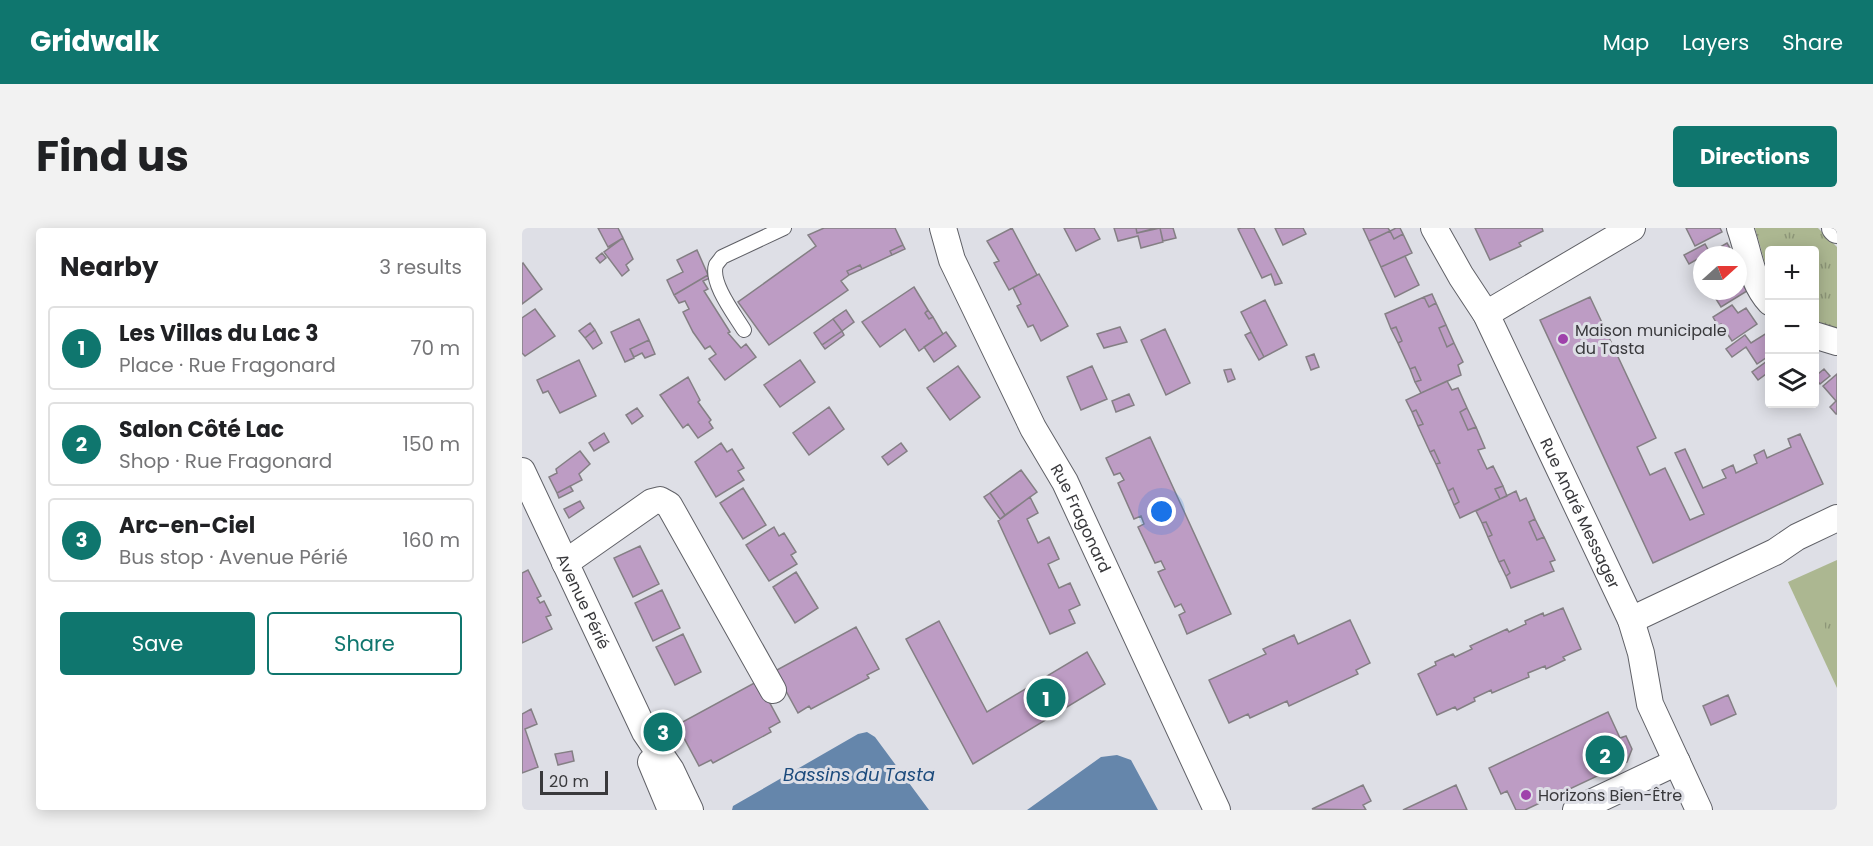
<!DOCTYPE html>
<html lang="en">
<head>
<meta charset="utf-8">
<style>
	:root { --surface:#fff; --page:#f2f2f2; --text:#202124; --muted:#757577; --line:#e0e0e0; --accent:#0f766e }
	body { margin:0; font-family:Poppins,sans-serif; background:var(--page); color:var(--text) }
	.controls { position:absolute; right:18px; top:18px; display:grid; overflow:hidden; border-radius:6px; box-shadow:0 3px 15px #0003 }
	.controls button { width:54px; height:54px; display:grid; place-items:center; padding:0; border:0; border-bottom:2px solid var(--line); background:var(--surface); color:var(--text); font:30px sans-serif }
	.compass { position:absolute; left:1171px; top:18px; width:54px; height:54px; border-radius:50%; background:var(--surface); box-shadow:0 3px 15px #0003; rotate:69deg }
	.scale { position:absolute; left:18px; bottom:15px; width:68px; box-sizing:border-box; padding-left:6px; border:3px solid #39393c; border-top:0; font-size:16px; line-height:21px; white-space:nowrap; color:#39393c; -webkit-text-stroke:4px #dedfe6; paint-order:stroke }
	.you { position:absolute; left:640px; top:284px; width:21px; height:21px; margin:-15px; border:4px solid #fff; border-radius:50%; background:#1a73e8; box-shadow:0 0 0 9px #1a73e833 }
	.badge { display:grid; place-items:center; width:39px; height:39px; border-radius:50%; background:var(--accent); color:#fff; font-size:20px; font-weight:700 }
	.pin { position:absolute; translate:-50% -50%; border:3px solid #fff; box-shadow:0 2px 6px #0006 }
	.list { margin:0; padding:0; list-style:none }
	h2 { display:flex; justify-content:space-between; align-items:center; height:78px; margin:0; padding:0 24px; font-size:26px }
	h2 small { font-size:20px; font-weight:400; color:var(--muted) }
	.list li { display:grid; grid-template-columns:39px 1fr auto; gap:18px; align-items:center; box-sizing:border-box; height:84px; margin:0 12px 12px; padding:0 12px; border:2px solid var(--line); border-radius:6px }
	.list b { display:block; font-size:22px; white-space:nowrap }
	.list p { margin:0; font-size:20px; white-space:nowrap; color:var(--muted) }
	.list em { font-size:20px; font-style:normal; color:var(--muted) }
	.actions { display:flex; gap:12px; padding:18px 24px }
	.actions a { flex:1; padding:14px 0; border:2px solid var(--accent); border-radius:6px; text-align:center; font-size:21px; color:var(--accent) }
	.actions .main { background:var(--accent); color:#fff }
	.icon { flex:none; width:33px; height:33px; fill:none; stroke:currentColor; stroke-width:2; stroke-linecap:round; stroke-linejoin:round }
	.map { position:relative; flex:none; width:1315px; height:582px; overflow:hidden; border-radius:6px }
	header { display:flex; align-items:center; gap:36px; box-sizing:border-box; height:84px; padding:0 30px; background:var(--accent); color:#fff }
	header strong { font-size:28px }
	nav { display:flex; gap:33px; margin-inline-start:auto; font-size:21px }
	.intro { display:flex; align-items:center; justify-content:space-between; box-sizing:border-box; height:144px; padding:0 36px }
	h1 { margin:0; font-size:42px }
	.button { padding:15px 27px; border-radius:6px; background:var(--accent); color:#fff; font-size:21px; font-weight:700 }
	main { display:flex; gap:36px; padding:0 36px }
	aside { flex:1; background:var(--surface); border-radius:6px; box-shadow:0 3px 15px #0003 }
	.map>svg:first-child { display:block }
	.green { fill:#acb791 }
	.park { fill:url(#park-tufts) }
	.water { fill:#6586ab }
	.building { fill:#bd9cc4; stroke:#847f84; stroke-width:1.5 }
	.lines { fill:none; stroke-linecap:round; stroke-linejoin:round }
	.lane-casing { stroke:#606167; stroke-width:16 }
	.street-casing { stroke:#606167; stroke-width:28 }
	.lane { stroke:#fff; stroke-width:14 }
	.street { stroke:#fff; stroke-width:26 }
	.poi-dot { fill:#9f41ab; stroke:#dedfe6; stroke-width:2 }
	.labels { text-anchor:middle; stroke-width:6; stroke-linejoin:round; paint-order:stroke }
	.poi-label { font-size:16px; fill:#39393c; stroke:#dedfe6; text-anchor:start }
	.street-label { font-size:16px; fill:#39393c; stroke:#dedfe6 }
	.water-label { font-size:18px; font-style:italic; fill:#1b4a7c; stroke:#dedfe6 }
</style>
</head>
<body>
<header>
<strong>Gridwalk</strong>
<nav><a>Map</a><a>Layers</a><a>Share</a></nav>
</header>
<div class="intro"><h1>Find us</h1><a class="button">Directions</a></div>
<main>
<aside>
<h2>Nearby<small>3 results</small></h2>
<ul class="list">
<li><span class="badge">1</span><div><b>Les Villas du Lac 3</b><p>Place · Rue Fragonard</p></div><em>70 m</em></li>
<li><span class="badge">2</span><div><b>Salon Côté Lac</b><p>Shop · Rue Fragonard</p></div><em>150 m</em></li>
<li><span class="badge">3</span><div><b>Arc-en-Ciel</b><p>Bus stop · Avenue Périé</p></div><em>160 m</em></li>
</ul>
<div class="actions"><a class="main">Save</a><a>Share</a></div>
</aside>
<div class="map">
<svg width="1315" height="582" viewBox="0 0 1315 582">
	<defs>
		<pattern id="park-tufts" width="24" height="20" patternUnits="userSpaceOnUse" patternTransform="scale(1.5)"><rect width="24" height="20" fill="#acb791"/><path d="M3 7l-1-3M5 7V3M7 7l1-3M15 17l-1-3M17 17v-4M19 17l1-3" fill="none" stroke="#8d9678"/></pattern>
	</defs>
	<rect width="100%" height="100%" fill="#dedfe6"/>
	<path class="green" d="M1315,332V460L1266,354Z"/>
	<path class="park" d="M1233,0H1296L1315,19V102L1293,92L1292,22H1248L1247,49Z
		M1315,367V432C1307,418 1299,396 1304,381C1305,376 1309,372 1311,368Z"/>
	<path class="water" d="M345,504L353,509L407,582H210L211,578L336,506Z
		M595,527L609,532L636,582H505L579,529Z"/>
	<path class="building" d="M76,0H96L101,10L86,19Z
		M302,0H373L381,17L368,23L370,27L340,41L338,37L325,43L327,47L319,53L326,62L247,117L216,74L294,18L286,7Z
		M490,0L515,47L487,62L472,35L477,33L465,13Z
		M542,0H572L578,11L554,23Z
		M592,0H614L615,5L638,0L641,14L619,20L616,8L596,13Z
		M614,0H634L615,5Z
		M638,0H651L654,10L641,13Z
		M719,0H732L760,55L753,57L749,46L740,50L716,1Z
		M753,0H781L784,6L761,17Z
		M841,0H866L868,3L847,13Z
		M874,0H878L881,6L872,11L868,3Z
		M953,0H1020L1021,3L997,15L999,18L968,32Z
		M1164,0H1198L1200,4L1173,18Z
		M868,3L872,11L881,6L890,25L859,39L847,13Z
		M101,10L111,31L104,37L107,42L100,48L82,24Z
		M1205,15L1212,27H1180V31L1179,29L1167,36L1162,27L1183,16L1188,25Z
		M381,17L383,21L370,27L368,23Z
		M175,22L186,47L152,67L145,52L161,44L155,32Z
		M80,25L84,30L78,35L74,30Z
		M883,28L897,57L873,69L859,39Z
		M1,35L20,61L0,76V36Z
		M338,37L340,41L327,47L325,43Z
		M517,46L546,98L519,113L511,97L506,99L495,78L499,76L491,60Z
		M186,47L188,50L181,53L186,61L182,63L208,104L206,105L219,120L224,116L234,129L203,152L187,131L194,126L188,118L183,121L171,104L161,84L167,81L163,73L157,75L152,67Z
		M1216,49L1225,63L1199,79L1189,63H1216Z
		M392,59L406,82L403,85L407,91L411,89L421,106L397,123L383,101L358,119L340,94Z
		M910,66L914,75L907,79L902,69Z
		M902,69L907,79L914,75L924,97L917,100L925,119L932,115L941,134L936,137L939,147L899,165L893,154L899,152L893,139L888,141L876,115L880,113L874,99L869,101L863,86Z
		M1068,69L1134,210L1115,219L1128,247L1143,240L1168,292L1182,286L1153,225L1163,221L1181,260L1204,250L1200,242L1211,237L1214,245L1235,235L1232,227L1242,222L1245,230L1269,219L1266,211L1278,206L1301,256L1131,335L1018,92Z
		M743,72L765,117L742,129L719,84Z
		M1210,77L1216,85L1224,80L1235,96L1210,113L1199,96L1196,98L1191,89Z
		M13,81L33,108L3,128L0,125V90Z
		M324,82L332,94L320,103L311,91Z
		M406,82L411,89L407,91L403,85Z
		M117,91L127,112L108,121L112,130L103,134L89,104Z
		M311,91L320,103L300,117L292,105Z
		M68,95L73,102L63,110L57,103Z
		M924,97L932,115L925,119L917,100Z
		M598,99L605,114L582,120L575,106Z
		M874,99L880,113L876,115L869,101Z
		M643,101L668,155L644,167L619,112Z
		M73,102L80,115L71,121L63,110Z
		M320,103L322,107L303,121L300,117Z
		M1248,103V127L1235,136L1224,119L1210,129L1204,121L1223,107L1229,115Z
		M424,104L434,118L412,134L402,119Z
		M729,104L742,129L737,132L723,107Z
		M127,112L133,126L123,130L120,125L112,129L108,121Z
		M792,126L797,139L789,142L784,129Z
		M1248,131V143L1236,152L1230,144Z
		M57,132L74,168L38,185L26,163L21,165L15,152Z
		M278,132L293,154L258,179L242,157Z
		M436,138L458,169L428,192L405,160Z
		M570,138L585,171L559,182L545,149Z
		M893,139L899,152L893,154L888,141Z
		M709,141L713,151L706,154L702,142Z
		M1292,141L1296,146L1302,141L1308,148L1298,156L1292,149Z
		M1315,146V186H1314L1308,179L1314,173L1301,158Z
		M166,149L178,172L176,174L189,192L187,194L191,200L176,210L166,196L161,200L138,167Z
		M925,153L930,162L936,160L945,180L938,184L946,202L954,199L963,220L956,222L965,241L971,238L981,258L973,261L978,271L938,290L932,277L937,274L931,260L926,263L914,236L918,235L912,222L908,224L896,198L901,196L894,182L890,184L884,172Z
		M607,166L612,177L594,184L590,173Z
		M307,179L322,201L287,227L271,205Z
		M115,180L121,188L110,196L104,187Z
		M945,180L954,199L946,202L938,184Z
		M894,182L901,196L896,198L890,184Z
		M82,205L87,214L72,223L67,215Z
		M628,209L709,386L665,406L657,387L663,384L659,376L653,379L636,344L643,341L639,333L633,335L616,299L622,296L619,288L612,291L596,255L602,252L598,245L592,247L584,230Z
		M199,215L205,224L210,221L222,240L216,243L222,252L194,269L173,234Z
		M379,215L385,223L366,237L360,229Z
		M912,222L918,235L914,236L908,224Z
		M58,223L68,236L57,246L60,252L35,265L27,249L35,245L34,241Z
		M499,242L515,264L483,287L468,265Z
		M48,258L51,263L37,270L35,265Z
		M981,258L985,268L978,271L973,261Z
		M221,260L244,297L221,311L198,275Z
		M931,260L937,274L932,277L926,263Z
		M994,263L998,273L1004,270L1013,291L1007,294L1015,312L1022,309L1033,332L1028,334L1032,343L989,360L984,348L988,345L982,332L977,334L966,309L970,307L964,294L960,295L954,283Z
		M468,265L483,287L478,291L462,269Z
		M508,269L516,285L505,291L516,315L527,309L537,331L526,336L537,360L548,355L558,377L547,382L553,395L528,406L476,293Z
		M58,273L62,280L47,290L42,281Z
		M1013,291L1022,309L1015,312L1007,294Z
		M964,294L970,307L966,309L960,295Z
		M252,299L257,308L262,305L274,324L269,327L275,336L247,353L224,317Z
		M118,318L137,356L111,369L92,330Z
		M982,332L988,345L984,348L977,334Z
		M6,342L19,368L15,370L18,375L22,373L29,387L24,389L30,401L0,415V345Z
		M274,344L296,380L273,395L251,359Z
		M140,362L158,400L131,413L113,375Z
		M1041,380L1059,421L1041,429L1043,432L1024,441L1023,438L1006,445L1007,449L970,465L969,462L952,470L953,473L935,482L933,479L915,487L896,446L914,437L913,434L931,426L933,429L950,421L948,418L985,401L987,404L1004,396L1003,393L1021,385L1022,388Z
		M828,392L848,435L834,442L836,446L767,478L765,473L728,490L726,486L707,495L687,452L744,426L741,421L772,407L776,416Z
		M417,393L465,484L565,424L583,456L451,536L384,411Z
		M334,399L357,441L345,447L347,450L289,481L287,478L276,485L253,443Z
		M161,406L179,444L153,457L134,419Z
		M236,453L258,494L247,500L249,504L191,535L189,532L177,538L155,497Z
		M1206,467L1214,486L1189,497L1181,478Z
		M9,481L15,496L3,501L16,539L0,545V486Z
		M1086,484L1098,510L1104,508L1110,521L1105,534L1003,582H994L985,563L979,566L967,540Z
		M50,523L52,533L36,537L33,526Z
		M841,557L849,573L841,577L844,582L790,581Z
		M934,557L945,582H881Z"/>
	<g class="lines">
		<g class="lane-casing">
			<path id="lane" d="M222,102C213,87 188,55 194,37C196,34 198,32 200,29L262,0"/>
		</g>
		<g class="street-casing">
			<g id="street">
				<path id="s1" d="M421,0L430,32L511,200L543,254L695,582"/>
				<path id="s2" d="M912,0L939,48L964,86L1109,392L1119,425L1128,476L1177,582"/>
				<path d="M1218,0C1227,24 1229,54 1248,74"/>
				<path d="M1313,0L1315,2"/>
				<path d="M964,86L1110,0"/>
				<path d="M1292,107L1315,114"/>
				<path id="s3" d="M0,243L123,504L149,542L168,582"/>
				<path d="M43,335L130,274L138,272L147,277L251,462"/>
				<path d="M1109,392L1253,324L1275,309L1315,290"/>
				<path d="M129,534L149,582"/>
				<path d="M1054,582L1155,534"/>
			</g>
		</g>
		<use href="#lane" class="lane"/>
		<use href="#street" class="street"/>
	</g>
	<g class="poi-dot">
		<circle cx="1041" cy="111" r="6"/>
		<circle cx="1004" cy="567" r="6"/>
	</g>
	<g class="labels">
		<g class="poi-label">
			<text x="1053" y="108">Maison municipale<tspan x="1053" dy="18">du Tasta</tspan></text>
			<text x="1016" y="573">Horizons Bien-Être</text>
		</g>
		<g class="street-label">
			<text dy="6" stroke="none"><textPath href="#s2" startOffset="321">Rue André Messager</textPath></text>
			<text dy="6" stroke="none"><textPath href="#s1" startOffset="322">Rue Fragonard</textPath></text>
			<text dy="6" stroke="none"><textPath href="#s3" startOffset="144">Avenue Périé</textPath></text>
		</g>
		<g class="water-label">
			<text x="337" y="553">Bassins du Tasta</text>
		</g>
	</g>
</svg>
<div class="controls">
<button>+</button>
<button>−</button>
<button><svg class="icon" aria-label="layers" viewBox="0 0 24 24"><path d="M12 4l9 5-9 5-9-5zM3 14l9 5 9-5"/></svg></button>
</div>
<svg class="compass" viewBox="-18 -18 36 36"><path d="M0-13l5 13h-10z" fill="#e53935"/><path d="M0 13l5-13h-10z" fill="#757577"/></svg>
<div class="scale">20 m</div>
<div class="you"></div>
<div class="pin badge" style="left:524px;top:470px">1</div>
<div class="pin badge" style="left:1083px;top:527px">2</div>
<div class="pin badge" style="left:141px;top:504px">3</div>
</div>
</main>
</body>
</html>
